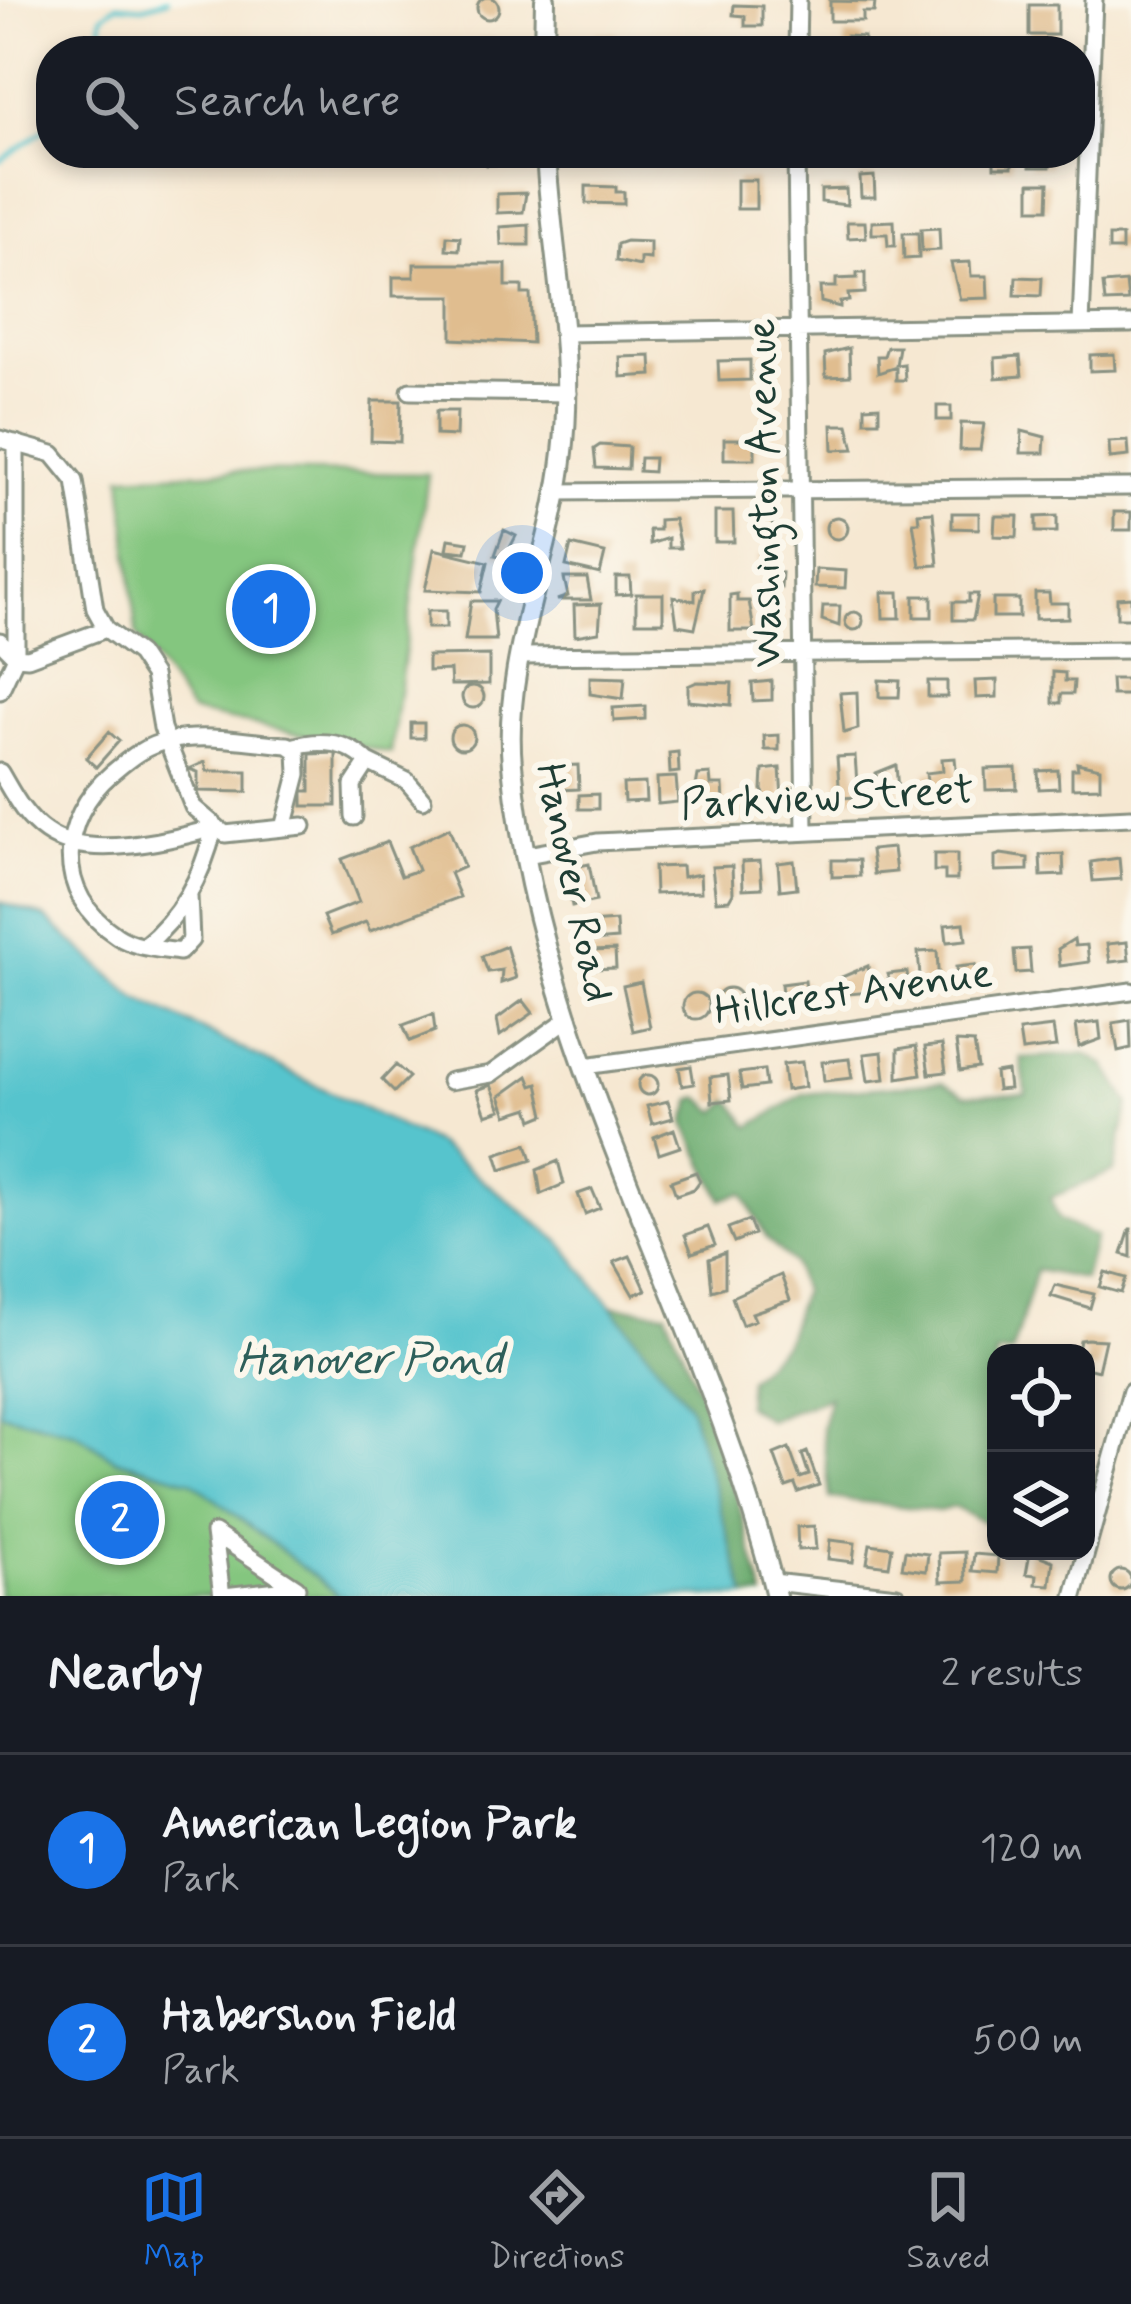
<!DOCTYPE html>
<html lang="en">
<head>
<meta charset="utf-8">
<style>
	:root { --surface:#171b24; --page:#242831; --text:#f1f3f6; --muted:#9ea1a6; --line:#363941; --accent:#1a73e8 }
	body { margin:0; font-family:Mynerve,sans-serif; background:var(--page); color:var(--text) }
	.controls { position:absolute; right:36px; bottom:36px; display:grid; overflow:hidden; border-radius:24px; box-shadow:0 6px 18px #0003 }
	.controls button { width:108px; height:108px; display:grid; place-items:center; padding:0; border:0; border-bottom:3px solid var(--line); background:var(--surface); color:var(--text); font:60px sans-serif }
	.you { position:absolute; left:522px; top:573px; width:42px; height:42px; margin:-30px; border:9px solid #fff; border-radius:50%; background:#1a73e8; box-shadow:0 0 0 18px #1a73e833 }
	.badge { display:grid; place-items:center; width:78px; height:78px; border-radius:50%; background:var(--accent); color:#fff; font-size:39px; font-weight:700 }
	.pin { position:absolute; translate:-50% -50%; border:6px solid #fff; box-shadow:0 3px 12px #0006 }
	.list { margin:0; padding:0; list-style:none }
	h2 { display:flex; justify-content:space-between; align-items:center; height:156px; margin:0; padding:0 48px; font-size:51px }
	h2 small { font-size:39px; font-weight:400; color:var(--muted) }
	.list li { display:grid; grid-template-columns:78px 1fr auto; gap:36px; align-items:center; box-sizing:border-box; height:192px; padding:0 48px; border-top:3px solid var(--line) }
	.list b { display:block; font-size:45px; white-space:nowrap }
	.list p { margin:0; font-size:39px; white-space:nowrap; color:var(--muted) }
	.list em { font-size:39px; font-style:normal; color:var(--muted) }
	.icon { flex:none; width:66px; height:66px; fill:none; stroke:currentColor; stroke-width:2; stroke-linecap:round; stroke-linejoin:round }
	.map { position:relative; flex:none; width:1131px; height:1596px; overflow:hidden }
	.search { position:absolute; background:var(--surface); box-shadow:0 6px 18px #0003; left:36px; right:36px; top:36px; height:132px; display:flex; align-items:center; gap:30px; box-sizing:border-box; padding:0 42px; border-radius:48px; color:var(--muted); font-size:45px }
	.sheet { height:540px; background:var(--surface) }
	nav { display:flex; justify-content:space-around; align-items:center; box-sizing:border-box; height:168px; border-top:3px solid var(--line); background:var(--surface); font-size:33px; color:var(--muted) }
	nav a { display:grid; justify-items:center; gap:6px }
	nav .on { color:var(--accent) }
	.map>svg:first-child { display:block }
	.green { fill:#84c67f; stroke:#52825a; stroke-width:3 }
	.forest { fill:#6bab6e; stroke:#457451; stroke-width:3 }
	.water { fill:#57c4cd; stroke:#3b8080; stroke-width:3 }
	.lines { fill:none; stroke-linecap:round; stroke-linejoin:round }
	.stream { stroke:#57c4cd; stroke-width:4.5 }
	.building { fill:#e0bd8f }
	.minor-casing { stroke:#8a9283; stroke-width:21 }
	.major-casing { stroke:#8a9283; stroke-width:24 }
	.minor { stroke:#fff; stroke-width:15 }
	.major { stroke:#fff; stroke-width:18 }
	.labels { text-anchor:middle; stroke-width:12; stroke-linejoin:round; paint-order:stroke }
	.street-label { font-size:42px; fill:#1f3d34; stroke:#fbf7ec }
	.water-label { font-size:45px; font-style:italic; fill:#2d5f5a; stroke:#fbf7ec }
</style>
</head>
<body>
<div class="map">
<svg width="1131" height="1596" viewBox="0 0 1131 1596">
	<rect width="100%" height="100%" fill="#fbf7ec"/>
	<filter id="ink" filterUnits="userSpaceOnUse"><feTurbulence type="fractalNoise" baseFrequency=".00833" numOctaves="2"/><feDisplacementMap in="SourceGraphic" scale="24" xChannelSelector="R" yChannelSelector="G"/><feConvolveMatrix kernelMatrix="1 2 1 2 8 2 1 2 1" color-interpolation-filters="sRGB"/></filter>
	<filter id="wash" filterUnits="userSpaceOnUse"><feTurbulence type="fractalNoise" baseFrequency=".004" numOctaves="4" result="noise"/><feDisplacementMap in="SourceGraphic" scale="48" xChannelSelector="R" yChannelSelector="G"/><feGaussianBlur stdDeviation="2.7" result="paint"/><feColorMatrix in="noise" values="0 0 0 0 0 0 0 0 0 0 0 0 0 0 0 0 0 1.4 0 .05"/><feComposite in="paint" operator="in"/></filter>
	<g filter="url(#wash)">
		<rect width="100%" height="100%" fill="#f6e8d2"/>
		<path class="green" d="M236,471L428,474L391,753L191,712L136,634L122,476Z
			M0,1413L77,1433L115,1459L192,1481L340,1596H0Z"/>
		<path class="forest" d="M1085,1054L1105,1065L1129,1103L1114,1171L1050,1198L1059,1220L1095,1237L1084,1279L1036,1270L1012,1353H996L992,1526L953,1507L939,1511L830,1498L822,1427L830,1397L768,1420L746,1405L748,1379L785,1342L802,1291L793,1264L767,1238L743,1193L722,1199L685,1123L693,1100L701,1098L717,1112L731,1100L750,1127L803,1094L942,1082L965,1095L1026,1094L1021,1058Z
			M611,1306L666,1312L724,1451L764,1596H746L689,1405Z"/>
		<path class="water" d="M0,902L45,917L135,997L437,1144L561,1242L689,1405L746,1596H340L192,1481L115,1459L77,1433L0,1413Z"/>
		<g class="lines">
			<path class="stream" d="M100,51L102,16L117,5L143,7L168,0
				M0,161L51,125"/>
		</g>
		<g id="blocks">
			<path class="building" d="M477 8a11 11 0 1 1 22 0a11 11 0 1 1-22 0Z
				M830,1L875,2L874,12H863V21H830Z
				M734,5L762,6V26H745V16L733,15Z
				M1029,5H1057V35H1029Z
				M596,33L617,34L616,51H595Z
				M846,36L864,37L863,51H845Z
				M480,39L502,40V51H480Z
				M369,153H401V161L369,160Z
				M486,153H520L521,164L486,165Z
				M825,153H855V164L828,167Z
				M994,153H1012V167H994Z
				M1030,153H1051L1050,167H1030Z
				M874,176L875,197H861L860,177Z
				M737,180H756V209H737Z
				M1030,183H1049L1048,209H1030Z
				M586,186L616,187V192H624V204L586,203Z
				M846,189L847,205L821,202V190Z
				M526,193L523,212L497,213V194Z
				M894,221L895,246H888L887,234H872V222Z
				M847,222H865L866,237L848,238Z
				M529,225V245H501L500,227Z
				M939,228L940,250L922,251L921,229Z
				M903,233H918L919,258L904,259Z
				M447,236L460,237L459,250L446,249Z
				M1109,236H1122V250H1109Z
				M626,241L650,242V259L640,258V266L616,261L617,244Z
				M970,262L971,276H987L988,298L960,299L951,263Z
				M414,264H506V286H522V294H530L532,343L452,339V296H393V277H414Z
				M857,273H865V293L848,294L849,301L840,302V307L821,302L820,287H836V279L857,278Z
				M1016,277L1042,278L1041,296L1015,295Z
				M1126,282L1128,301L1105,302L1103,284Z
				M887,347H899L896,365L904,364L905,380H896V367L878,373L877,356H884Z
				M849,348L850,376L826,377L825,354Z
				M1114,354L1115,370L1090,371V355Z
				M651,356L652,375L621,377L620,357Z
				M1020,356L1022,376L996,378L995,358Z
				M750,360V380L719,381L718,361Z
				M372,401H401L400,442L371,441Z
				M879,406V421H865V407Z
				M937,406H951V420H937Z
				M436,411H457L456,436L436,435Z
				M961,423L984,424L980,450H960Z
				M832,425H848L854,449L833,450Z
				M1022,431L1045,437L1044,453H1021Z
				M724,439H755V459H724Z
				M1128,441L1129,456L1110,458L1109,442Z
				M600,445L629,447L628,469L596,468L594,449Z
				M640,458H654L653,472L639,471Z
				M751 522a11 11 0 1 1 22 0a11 11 0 1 1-22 0Z
				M715,512H733L734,542H715Z
				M933,512L938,565L920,566L913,522H919L918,513Z
				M1114,512H1131V530H1114Z
				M952,513H979V529L952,528Z
				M995,516H1018L1017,537L994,536Z
				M1057,516V532H1036V517Z
				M826 528a11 11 0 1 1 22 0a11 11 0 1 1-22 0Z
				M674,519L680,548H668V538L650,544L649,530H659V520Z
				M504,530L516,536L505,557L495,555Z
				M449,539L468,542L466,552L447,550Z
				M571,545L605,553L600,574L566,566Z
				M434,549L488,562L481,592L425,590Z
				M759,555H773L772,568L759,569Z
				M816,569L846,571L845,588L815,587Z
				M768,572L782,573L781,588L767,587Z
				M616,577H630L631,594L616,595Z
				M564,578H587L591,600H557L568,596Z
				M704,589L695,628L677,625L673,597L695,601V590Z
				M882,592H899L900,618H883Z
				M1035,593H1049L1050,603H1068V618L1035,619Z
				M636,594H663V622H636Z
				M737,594V601H749L754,631H730V595Z
				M969,594H978L973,620H953V602H969Z
				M914,596H932V617H914Z
				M1131,597V618H1117V598Z
				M993,599H1019V617H993Z
				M471,601H497L493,609L496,640H465Z
				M601,604L599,632L575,636L574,605Z
				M823,606H840L839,626L822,620Z
				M427,611H446V628H427Z
				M845 621a9 9 0 1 1 18 0a9 9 0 1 1-18 0Z
				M489,655V684L451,685L450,670L428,671V656Z
				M1053,672L1065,673V681H1074L1073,694H1061V703H1053Z
				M590,677L625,678L623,699L590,694Z
				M1111,679H1131V695H1112Z
				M879,680L900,681L899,697H879Z
				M997,680V697L976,698L975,681Z
				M772,681V700L753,701L752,683Z
				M928,681H947V697H928Z
				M697,682L732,683L731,705L688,701V686Z
				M462 697a11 11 0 1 1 22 0a11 11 0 1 1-22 0Z
				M857,692L858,729L844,733L840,693Z
				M645,706V719L614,721L613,708Z
				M411,723H424V738H411Z
				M450 737a12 12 0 1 1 24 0a12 12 0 1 1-24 0Z
				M109,732L119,741L96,767L86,758Z
				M779,735V750H765L764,736Z
				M678,752L679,772L670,773L669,753Z
				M336,753V806H303V791H310V754Z
				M855,756L858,797L840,798L837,757Z
				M955,758L958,788L928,790L926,773L943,771L942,759Z
				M205,762L207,771H247V792L198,791V772L189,769Z
				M1077,763L1100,768V787L1072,788V769H1078Z
				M578,765L579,789L559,790L556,766Z
				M896,765L898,791L878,793L876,773Z
				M780,768L782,798L769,804L762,790L763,770Z
				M1016,768L1017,789L986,790L985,769Z
				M1058,770L1059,788L1039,789L1038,771Z
				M710,774L711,785H723L724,803L693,804L698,775Z
				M676,777L678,802L658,804L657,778Z
				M645,783L646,801L624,802L623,784Z
				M598,794V809H579V795Z
				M449,828L464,867L450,873L460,897L370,931L366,922L331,935L323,916L359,902L342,859L387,842L401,876L418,870L409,847Z
				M893,848L896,872L874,874L871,850Z
				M934,854H957V880H945V871H934Z
				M1001,854L1028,858V870L995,871V856Z
				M1063,854L1064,875L1041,876L1040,855Z
				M1119,858L1121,879L1093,881L1091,862Z
				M832,860H859L860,876L832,877Z
				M760,861L762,888L743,889L742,862Z
				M794,861L797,888L780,890L778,863Z
				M589,864L596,901L572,906L565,869Z
				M682,866L683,877L700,874L701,892L655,894L654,867Z
				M732,866L733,893L729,900L716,901L712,867Z
				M616,921L617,939L592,941L590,923Z
				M964,923L966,940L947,942L945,925Z
				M1074,939L1075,946L1087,945L1089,962L1060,966L1058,949Z
				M1127,942L1129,960L1110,962L1107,944Z
				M506,946L516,978L501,983L502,970L488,972L482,956Z
				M1029,949L1031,972L1016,973L1014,950Z
				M615,950L616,968L592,969L591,951Z
				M937,951L939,988L921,989L918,952Z
				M975,965L977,989L958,990L956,967Z
				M868,966L872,992L837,995L835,980Z
				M907,972L909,991L890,993L888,974Z
				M805,981L807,999L783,1002L781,984Z
				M641,982L650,1027L633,1031L623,986Z
				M717 1000a12 12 0 1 1 24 0a12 12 0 1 1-24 0Z
				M683 1006a13 13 0 1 1 26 0a13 13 0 1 1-26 0Z
				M523,1000L533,1013L500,1036L497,1019Z
				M433,1014L435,1031L410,1041L403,1025Z
				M1130,1020L1131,1048L1118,1051L1113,1023Z
				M1099,1022L1101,1039L1079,1047L1076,1025Z
				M1053,1027L1056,1047L1022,1051L1019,1031Z
				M956,1042L974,1043L978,1068L960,1071Z
				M942,1045L946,1072L929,1074L925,1047Z
				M916,1046L921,1074L898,1078V1049Z
				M882,1052L885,1079L868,1081L864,1054Z
				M849,1059L852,1078L824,1081L822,1062Z
				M802,1062L805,1087L786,1090L783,1064Z
				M396,1065L409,1077L394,1092L382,1080Z
				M691,1066L694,1084L682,1086L679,1068Z
				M764,1070L766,1086L742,1089L739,1073Z
				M1007,1071L1009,1089L997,1090L995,1073Z
				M638 1085a10 10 0 1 1 20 0a10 10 0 1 1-20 0Z
				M728,1075L731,1100L712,1102L710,1077Z
				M528,1076L532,1086L538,1084L545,1115L533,1120L529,1108L507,1115L500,1096Z
				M491,1085L501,1110L486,1115L477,1090Z
				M668,1101L673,1118L652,1124L647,1106Z
				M674,1129L680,1147L659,1154L654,1137Z
				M527,1144L532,1160L501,1170L496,1154Z
				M558,1161L564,1184L541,1194L537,1170Z
				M696,1172L700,1181L694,1189L676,1195L671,1181Z
				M592,1189L600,1208L585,1214L578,1194Z
				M749,1220L754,1234L734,1242L728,1228Z
				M708,1227L715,1245L692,1253L685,1235Z
				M1130,1229H1131V1257L1122,1254Z
				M725,1253V1287L712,1291L709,1259Z
				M630,1256L646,1290L633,1295L614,1262Z
				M1105,1272L1126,1278L1121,1293L1100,1287Z
				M781,1275L790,1300L752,1313L755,1320L742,1325L732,1297Z
				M1055,1285L1094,1294L1090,1308L1051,1296Z
				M1087,1339L1105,1340L1098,1371L1086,1368V1353L1078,1350L1080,1340Z
				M789,1448L800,1478L809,1475L802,1454L807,1452L819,1485L798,1492L795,1484L786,1487L774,1454Z
				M814,1526L816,1549L798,1550L797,1527Z
				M830,1540L855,1543L853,1562L828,1559Z
				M870,1544L892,1547L889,1566L867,1563Z
				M905,1551L928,1554L926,1571L902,1568Z
				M965,1552L966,1581L940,1582L939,1553Z
				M1030,1552L1053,1561L1050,1585L1036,1584L1037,1575L1026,1574Z
				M974,1554L998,1556L997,1573L972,1571Z
				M1111 1580a10 10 0 1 1 20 0a10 10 0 1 1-20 0Z"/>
		</g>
	</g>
	<g filter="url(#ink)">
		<use href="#blocks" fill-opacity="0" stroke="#8a9283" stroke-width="3"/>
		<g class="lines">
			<g class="minor-casing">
				<path id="minor" d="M797,51L798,0
					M796,153L805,831
					M1081,325L1094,0
					M564,333L1131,324
					M410,391L568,393
					M0,439L53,454L75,481L95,609L106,629L139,654L153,675L162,728L193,807L225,834L303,826
					M557,492L1131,487
					M0,641L16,657L28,658L106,629
					M522,656L1131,650
					M0,691L16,657V443
					M291,747C319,739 347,741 368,762
					M0,772C13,794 24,817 46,832C87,861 170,840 214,828C203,874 182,916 144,946
					M354,817L353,785L368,762L407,781L423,800
					M527,855L597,842L1131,817
					M189,896L191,940L180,952C160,949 135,948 117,936C53,894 58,819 112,773C129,759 145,745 168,741C207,733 248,742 288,745L297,751L298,774L284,828
					M585,1066L1131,991
					M450,1081L491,1074L569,1018
					M773,1582L897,1596
					M222,1596L214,1533L297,1588L224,1596
					M1074,1596L1131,1391"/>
			</g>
			<g class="major-casing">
				<path id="major" d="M544,51L545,0
					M546,153C551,253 575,351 563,452C552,555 502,661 512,765C540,1058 707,1314 776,1596"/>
			</g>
			<use href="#minor" class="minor"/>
			<use href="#major" class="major"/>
		</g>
	</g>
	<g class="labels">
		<g class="street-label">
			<text transform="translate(762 493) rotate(-91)" y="15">Washington Avenue</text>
			<text transform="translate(827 795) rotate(-3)" y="15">Parkview Street</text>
			<text transform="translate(576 882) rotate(78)" y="15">Hanover Road</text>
			<text transform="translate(853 990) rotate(-8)" y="15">Hillcrest Avenue</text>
		</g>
		<g class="water-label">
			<text x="370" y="1373">Hanover Pond</text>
		</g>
	</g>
</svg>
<div class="controls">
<button><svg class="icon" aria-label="locate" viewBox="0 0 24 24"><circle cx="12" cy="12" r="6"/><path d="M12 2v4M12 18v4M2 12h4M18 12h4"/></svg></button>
<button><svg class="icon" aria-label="layers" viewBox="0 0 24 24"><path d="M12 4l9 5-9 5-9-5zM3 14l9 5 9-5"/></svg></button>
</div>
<div class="you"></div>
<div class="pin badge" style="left:271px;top:609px">1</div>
<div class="pin badge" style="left:120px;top:1520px">2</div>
<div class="search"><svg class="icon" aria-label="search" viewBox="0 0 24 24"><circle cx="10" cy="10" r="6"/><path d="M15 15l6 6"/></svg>Search here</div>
</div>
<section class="sheet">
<h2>Nearby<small>2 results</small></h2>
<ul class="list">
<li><span class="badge">1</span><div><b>American Legion Park</b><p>Park</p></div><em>120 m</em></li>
<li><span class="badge">2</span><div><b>Habershon Field</b><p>Park</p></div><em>500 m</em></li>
</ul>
</section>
<nav>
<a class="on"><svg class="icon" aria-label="map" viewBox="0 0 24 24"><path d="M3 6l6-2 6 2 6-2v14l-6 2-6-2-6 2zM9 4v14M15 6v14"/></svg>Map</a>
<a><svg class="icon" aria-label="directions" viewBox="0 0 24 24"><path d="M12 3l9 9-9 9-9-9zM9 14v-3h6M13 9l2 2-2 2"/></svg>Directions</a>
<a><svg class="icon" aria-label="saved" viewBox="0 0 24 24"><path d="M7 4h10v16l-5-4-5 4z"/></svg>Saved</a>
</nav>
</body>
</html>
